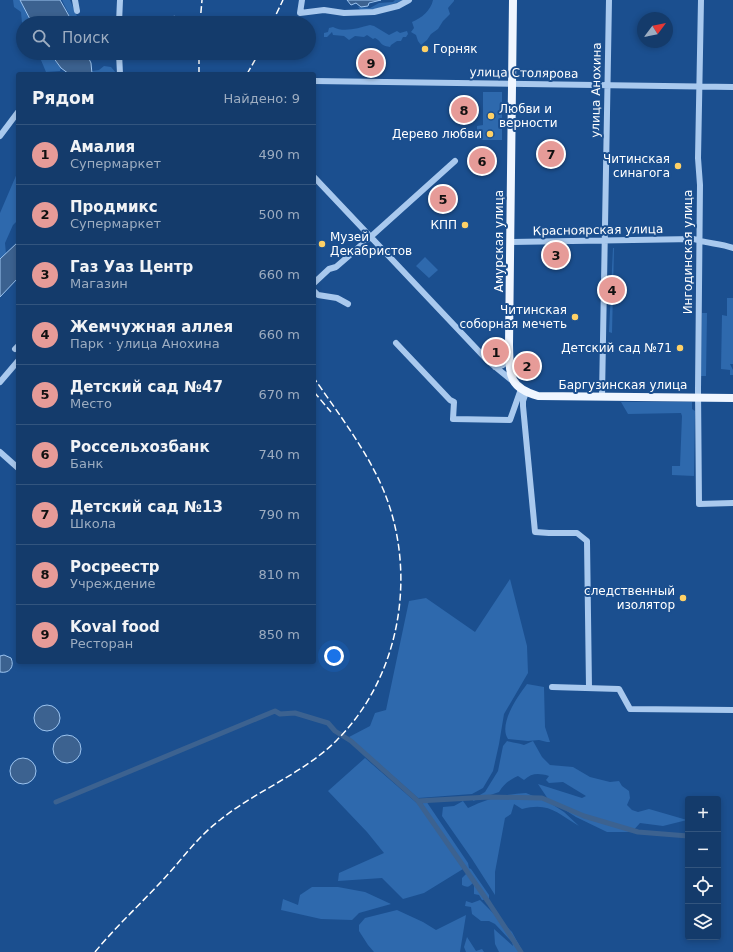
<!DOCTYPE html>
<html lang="ru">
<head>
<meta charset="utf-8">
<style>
	:root { --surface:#143b6b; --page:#214673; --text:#f1f3f6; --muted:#9dadc1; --line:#33557e; --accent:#e69b98 }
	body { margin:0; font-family:"DejaVu Sans",sans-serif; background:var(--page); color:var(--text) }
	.controls { position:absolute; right:12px; bottom:12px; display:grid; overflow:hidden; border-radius:4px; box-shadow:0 2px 6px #0003 }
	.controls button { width:36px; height:36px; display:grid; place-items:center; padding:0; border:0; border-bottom:1px solid var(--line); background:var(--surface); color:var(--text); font:20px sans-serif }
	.compass { position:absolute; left:637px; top:12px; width:36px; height:36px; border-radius:50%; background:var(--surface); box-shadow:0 2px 6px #0003; rotate:58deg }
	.you { position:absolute; left:334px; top:656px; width:14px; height:14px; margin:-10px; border:3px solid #fff; border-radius:50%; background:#1a73e8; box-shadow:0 0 0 6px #1a73e833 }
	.badge { display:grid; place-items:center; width:26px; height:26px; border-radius:50%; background:var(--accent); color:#111; font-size:13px; font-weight:700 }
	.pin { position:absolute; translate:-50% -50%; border:2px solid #fff; box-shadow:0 1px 4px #0006 }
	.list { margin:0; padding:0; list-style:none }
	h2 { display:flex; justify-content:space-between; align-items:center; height:52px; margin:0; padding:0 16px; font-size:17px }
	h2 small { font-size:13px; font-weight:400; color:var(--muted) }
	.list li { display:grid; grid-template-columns:26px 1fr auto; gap:12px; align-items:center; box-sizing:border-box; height:60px; padding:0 16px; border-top:1px solid var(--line) }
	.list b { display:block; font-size:15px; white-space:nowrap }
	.list p { margin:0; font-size:13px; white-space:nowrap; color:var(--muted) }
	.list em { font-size:13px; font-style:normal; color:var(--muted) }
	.icon { flex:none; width:22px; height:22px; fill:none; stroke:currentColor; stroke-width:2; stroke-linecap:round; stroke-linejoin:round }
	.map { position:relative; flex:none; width:733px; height:952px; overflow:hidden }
	.search { position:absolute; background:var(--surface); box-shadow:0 2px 6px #0003; left:16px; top:16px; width:300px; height:44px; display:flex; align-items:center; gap:10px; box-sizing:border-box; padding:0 14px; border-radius:22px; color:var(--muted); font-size:15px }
	.panel { position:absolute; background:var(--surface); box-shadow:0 2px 6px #0003; left:16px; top:72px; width:300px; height:592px; border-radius:4px }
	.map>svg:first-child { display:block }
	.green { fill:#2e69ad }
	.water { fill:#3c6290; stroke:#9cc4f0 }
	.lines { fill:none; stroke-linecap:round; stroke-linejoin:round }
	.canal { stroke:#3c6290; stroke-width:5 }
	.minor { stroke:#a9c9ee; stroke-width:6 }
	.major { stroke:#f0f6ff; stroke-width:8 }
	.rail { stroke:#fff; stroke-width:1.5; stroke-dasharray:7 3; stroke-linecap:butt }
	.poi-dot { fill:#ffd166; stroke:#1b4f8f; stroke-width:1.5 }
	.labels { text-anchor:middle; stroke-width:4; stroke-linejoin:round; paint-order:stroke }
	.poi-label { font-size:12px; fill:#fff; stroke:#1b4f8f; text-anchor:end }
	.street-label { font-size:12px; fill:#fff; stroke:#1b4f8f }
</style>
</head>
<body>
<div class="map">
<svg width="733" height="952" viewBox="0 0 733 952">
	<rect width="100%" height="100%" fill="#1b4f8f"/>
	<path class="green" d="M13,0H20L32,23H23V24L22,23L21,12L14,7Z
		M62,0H70L80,23H73Z
		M395,0H404L376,10L361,11L358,7L370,8L379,3L393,2Z
		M433,0H454V1L448,8L450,14L443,21L438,29L431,34L427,40L421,45L418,41L416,35L411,32L414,28L412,22C422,18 431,10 433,0Z
		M370,25L374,26L389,35L397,31L400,33L407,31L408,34L406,37H403L401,41H397L391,45L390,47C378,45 383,42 375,38L373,39L367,35L364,37L355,36L349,40L344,36L333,35L332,32L327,37H324V33L328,32L329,28L333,27C344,33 358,28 370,25Z
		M38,53H50L61,68L60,71L46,72Z
		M104,66L111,67L117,74H92V71L99,70Z
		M483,92H502V140H481L477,135V126L483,125Z
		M18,171V220L13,225L5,243L6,254L0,259V213Z
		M613,248H614L612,333L609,332Z
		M425,257L438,270L429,278L416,266Z
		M727,298H733V364H730L733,370V375H730V370L721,369L722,315L727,316Z
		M702,313H707L706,376H701Z
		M621,402H692V409L695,411L694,476L672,475V466H680L682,416L681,413L628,414Z
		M510,579L527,646L528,673L504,714L499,744L493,771L483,788L472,794L418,798L349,737L370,726L375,713L386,710L409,601L426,598L475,632Z
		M527,684L544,687L545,727L550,742H547L539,740L528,741L508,739C498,724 518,696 527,684Z
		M507,741C513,743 518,743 524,745L533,741L542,757L550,765L573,767L590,777L610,782L619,781L622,786L629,791L630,798L627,805L632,810L638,812L649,809L687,820L663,826L640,823L632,832H607L576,817L548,799L538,784L582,798L586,796L563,782L549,783L546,780L549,776C538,773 532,773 524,780L518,776C509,780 504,784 499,792L473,801V799L485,792L498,771L503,746Z
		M365,758L419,805L430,818L463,869L424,893L403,899L382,878L338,881L339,873L384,853L367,832L328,791Z
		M526,793L550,803L564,812L579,826C557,813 549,802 522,809L514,804L511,814L505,818L495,872V895L472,859L442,816L443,807L454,806L463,801L468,808C487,799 505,794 526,793Z
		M426,801L468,863L469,868L471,869L489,895V899L482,900L479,895L474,894V882C469,887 468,888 462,885V878L468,872V870L422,804Z
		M312,887H338L365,892L391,904L359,913L352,920L321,919L281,910L283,899L298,905L300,895Z
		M480,900L512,932L523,952H499L495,944L494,929L513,946L512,942L495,924L489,921H481L472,914L471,907L465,906L466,901L472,903Z
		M397,910L423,922L436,930L466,915L460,952H374L368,945L359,931V925L365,918Z
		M467,937L476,951L482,949L484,952H466L464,947Z"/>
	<path class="water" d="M20,0H60L73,23H32Z
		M347,0H381L369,3L368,6L361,7L356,3L351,5Z
		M50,53H86L91,63L92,74H69L61,68Z
		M18,242V278L0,297V259Z
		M4,655L11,658C15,667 9,674 0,672V656Z
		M34 718a13 13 0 1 1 26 0a13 13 0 1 1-26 0Z
		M53 749a14 14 0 1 1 28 0a14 14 0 1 1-28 0Z
		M10 771a13 13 0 1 1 26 0a13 13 0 1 1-26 0Z"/>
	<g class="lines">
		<path class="canal" d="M418,801L489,797L542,798L584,816L638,832L688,836
			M56,802L275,711L280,714L295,713L328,723L335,731L351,741L418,801L489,903L521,952"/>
		<path class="minor" d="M75,0L77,11
			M302,0L300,13L324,10L344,13L374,12L398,6L409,0
			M701,0L698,158L700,185L698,390L699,504L733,503
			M119,23L120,0
			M168,23L174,19
			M119,53L120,74
			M314,81L733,87
			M0,136L18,112
			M314,177L488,361L514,382
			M511,242L694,239C708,244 720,243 733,248
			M314,283L329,269L336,267L366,241L455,161
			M314,291L318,295L337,298L348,304
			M396,343L450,400L454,402L453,419L510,420L521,389
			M15,349L18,346
			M495,367L503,365L509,359
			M0,382L18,361
			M526,392L523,401V406L535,532L549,533H577L587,541L589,688
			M602,396L609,0
			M0,452L18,468
			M552,687L619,689L630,709L733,710"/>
		<path class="major" d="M513,0L509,345C510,374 507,387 538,396L733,398"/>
		<path class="rail" d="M200,23L202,0
			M272,23L283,0
			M199,74V53
			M247,74L259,53
			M314,392L331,412
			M95,952C118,924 145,900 170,872C186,854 200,835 220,820C257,790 303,774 337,740C401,676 418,572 383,489C367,451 338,413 314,378"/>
	</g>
	<g class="poi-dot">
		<circle cx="425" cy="49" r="4"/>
		<circle cx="491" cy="116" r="4"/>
		<circle cx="490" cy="134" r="4"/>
		<circle cx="678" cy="166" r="4"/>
		<circle cx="465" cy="225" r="4"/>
		<circle cx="322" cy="244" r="4"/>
		<circle cx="575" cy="317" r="4"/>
		<circle cx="680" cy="348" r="4"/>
		<circle cx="683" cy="598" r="4"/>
	</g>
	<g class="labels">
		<g class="poi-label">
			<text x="433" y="53" text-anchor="start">Горняк</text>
			<text x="499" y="113" text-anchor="start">Любви и<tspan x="499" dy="14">верности</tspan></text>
			<text x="482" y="138">Дерево любви</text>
			<text x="670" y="163">Читинская<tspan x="670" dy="14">синагога</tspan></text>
			<text x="457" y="229">КПП</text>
			<text x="330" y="241" text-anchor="start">Музей<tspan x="330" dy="14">Декабристов</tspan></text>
			<text x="567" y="314">Читинская<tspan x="567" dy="14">соборная мечеть</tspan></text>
			<text x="672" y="352">Детский сад №71</text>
			<text x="675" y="595">следственный<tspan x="675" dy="14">изолятор</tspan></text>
		</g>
		<g class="street-label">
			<text transform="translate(524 73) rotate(1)" y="4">улица Столярова</text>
			<text transform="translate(596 90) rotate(-89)" y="4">улица Анохина</text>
			<text transform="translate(598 230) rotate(-1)" y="4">Красноярская улица</text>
			<text transform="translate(499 241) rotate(-90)" y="4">Амурская улица</text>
			<text transform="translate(688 252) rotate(-90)" y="4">Ингодинская улица</text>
			<text x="623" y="389">Баргузинская улица</text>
		</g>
	</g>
</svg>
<div class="controls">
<button>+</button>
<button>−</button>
<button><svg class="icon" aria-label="locate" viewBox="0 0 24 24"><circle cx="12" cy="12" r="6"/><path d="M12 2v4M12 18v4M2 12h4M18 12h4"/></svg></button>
<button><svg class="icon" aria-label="layers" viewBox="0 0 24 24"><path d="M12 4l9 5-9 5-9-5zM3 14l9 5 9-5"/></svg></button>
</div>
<svg class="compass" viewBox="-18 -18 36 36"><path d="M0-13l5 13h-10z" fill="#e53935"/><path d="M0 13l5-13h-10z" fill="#9dadc1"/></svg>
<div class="you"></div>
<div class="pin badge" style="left:496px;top:352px">1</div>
<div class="pin badge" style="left:527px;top:366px">2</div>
<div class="pin badge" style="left:556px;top:255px">3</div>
<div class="pin badge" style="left:612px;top:290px">4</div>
<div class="pin badge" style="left:443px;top:199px">5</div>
<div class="pin badge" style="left:482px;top:161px">6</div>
<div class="pin badge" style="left:551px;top:154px">7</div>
<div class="pin badge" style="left:464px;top:110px">8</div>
<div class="pin badge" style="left:371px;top:63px">9</div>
<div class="search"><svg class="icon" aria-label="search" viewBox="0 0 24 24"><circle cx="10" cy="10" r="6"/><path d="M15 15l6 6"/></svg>Поиск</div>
<section class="panel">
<h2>Рядом<small>Найдено: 9</small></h2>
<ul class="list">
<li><span class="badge">1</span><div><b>Амалия</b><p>Супермаркет</p></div><em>490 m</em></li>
<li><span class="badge">2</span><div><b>Продмикс</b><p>Супермаркет</p></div><em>500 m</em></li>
<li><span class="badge">3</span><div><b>Газ Уаз Центр</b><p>Магазин</p></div><em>660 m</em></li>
<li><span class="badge">4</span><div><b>Жемчужная аллея</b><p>Парк · улица Анохина</p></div><em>660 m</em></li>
<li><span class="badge">5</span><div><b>Детский сад №47</b><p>Место</p></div><em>670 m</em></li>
<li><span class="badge">6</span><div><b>Россельхозбанк</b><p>Банк</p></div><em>740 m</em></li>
<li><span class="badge">7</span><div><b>Детский сад №13</b><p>Школа</p></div><em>790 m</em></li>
<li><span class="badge">8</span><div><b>Росреестр</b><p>Учреждение</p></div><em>810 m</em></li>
<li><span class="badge">9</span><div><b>Koval food</b><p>Ресторан</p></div><em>850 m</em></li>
</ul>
</section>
</div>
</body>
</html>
